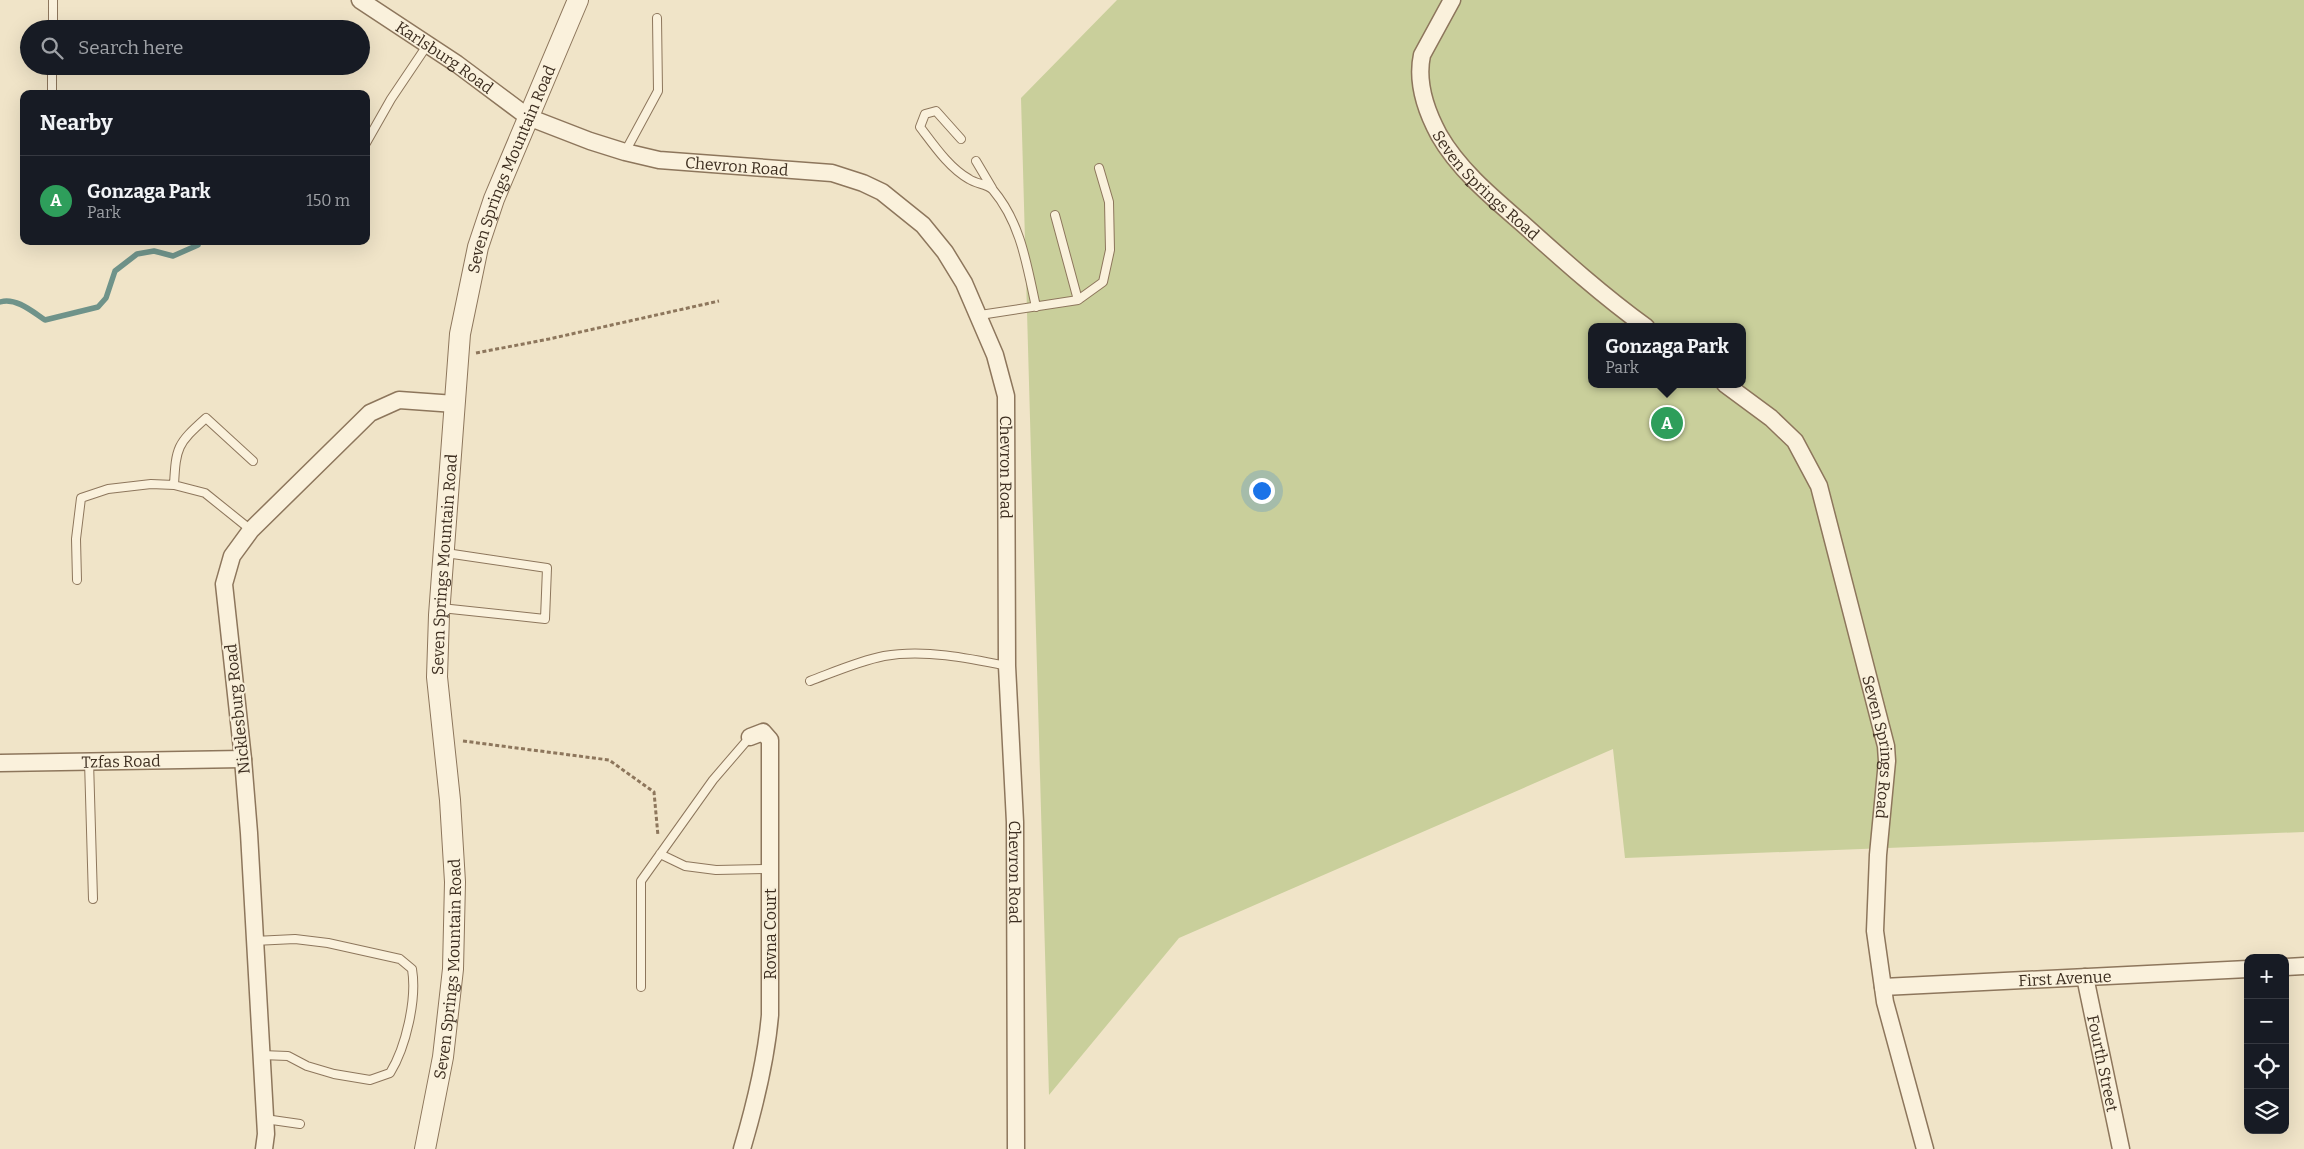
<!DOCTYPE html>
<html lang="en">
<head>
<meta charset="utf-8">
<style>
	:root { --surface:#171b24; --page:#242831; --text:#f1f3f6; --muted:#9ea1a6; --line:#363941; --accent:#b45309 }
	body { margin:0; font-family:Bitter,serif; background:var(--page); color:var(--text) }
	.controls { position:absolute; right:15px; bottom:15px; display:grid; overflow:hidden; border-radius:10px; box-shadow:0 5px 20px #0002 }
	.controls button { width:45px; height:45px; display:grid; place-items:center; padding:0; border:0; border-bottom:1px solid var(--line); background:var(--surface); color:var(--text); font:25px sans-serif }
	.you { position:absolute; left:1261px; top:490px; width:18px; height:18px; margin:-12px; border:4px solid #fff; border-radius:50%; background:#1a73e8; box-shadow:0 0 0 8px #1a73e833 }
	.badge { display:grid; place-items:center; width:32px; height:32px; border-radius:50%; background:var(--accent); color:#fff; font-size:16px; font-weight:700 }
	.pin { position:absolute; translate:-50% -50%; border:2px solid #fff; box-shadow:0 1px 5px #0006 }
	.popup { position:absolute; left:1588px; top:323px; width:158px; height:65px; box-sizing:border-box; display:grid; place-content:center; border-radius:10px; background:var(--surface); filter:drop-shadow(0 1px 4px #0005); font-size:16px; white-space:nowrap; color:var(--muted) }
	.popup b { font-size:19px; color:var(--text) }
	.popup::after { content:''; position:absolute; left:50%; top:100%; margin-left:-10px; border:10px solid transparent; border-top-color:var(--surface) }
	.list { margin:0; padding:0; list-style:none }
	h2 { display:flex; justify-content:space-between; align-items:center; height:65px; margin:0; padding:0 20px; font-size:21px }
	h2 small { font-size:16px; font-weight:400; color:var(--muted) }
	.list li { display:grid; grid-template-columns:32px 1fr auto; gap:15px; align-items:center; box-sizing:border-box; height:90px; padding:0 20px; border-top:1px solid var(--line) }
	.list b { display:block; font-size:19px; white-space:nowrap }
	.list p { margin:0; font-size:16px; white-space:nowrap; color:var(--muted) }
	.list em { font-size:16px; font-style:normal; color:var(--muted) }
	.icon { flex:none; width:28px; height:28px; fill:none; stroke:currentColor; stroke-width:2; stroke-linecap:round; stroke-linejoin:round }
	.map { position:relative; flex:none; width:2304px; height:1149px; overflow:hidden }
	.search { position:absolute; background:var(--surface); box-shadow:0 5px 20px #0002; left:20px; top:20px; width:350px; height:55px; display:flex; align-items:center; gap:12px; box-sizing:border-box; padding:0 18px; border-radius:28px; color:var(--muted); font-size:19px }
	.panel { position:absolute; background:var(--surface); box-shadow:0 5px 20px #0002; left:20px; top:90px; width:350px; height:155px; border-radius:10px }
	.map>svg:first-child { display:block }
	.park { fill:#c9cf9b; fill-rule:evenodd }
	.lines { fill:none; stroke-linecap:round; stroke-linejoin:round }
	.stream { stroke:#6f938a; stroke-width:5.5 }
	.service-casing { stroke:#8d765c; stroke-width:10 }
	.minor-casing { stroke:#8d765c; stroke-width:19 }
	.tertiary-casing { stroke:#8d765c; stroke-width:22 }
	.path { stroke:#8d765c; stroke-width:3; stroke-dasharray:4 2.5; stroke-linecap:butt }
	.service { stroke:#faf1dc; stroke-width:8 }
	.minor { stroke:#faf1dc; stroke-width:16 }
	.tertiary { stroke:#faf1dc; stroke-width:20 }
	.labels { text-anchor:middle; stroke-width:4; stroke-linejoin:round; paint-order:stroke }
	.street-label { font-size:16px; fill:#3d2e20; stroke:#f7eed8 }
</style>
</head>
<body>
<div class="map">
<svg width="2304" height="1149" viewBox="0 0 2304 1149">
	<rect width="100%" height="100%" fill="#f0e4c8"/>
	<path class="park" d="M1117,0H2304V832L1625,858L1613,749L1179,938L1049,1095L1021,98ZM1592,327H1742V384H1592Z"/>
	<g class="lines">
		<path class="stream" d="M0,302C16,297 33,312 45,320L98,307L106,298L115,271L137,254L154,251L173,256L198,245"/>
		<g class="service-casing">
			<path id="service" d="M53,29V0
				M52,94V66
				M961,139L936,111L925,114L920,127C933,144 949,168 969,179C976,184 988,184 993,190C1021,223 1027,266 1036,307
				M366,143L391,99L428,44
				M625,152L658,91L657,18
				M976,161L992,188
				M1055,215L1078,300
				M980,315L1078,300L1103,282L1110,250L1109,202L1099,168
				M174,485C176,447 177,444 206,418L253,461
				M77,580L76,539L81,498L108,489L151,484L174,485L205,493L251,530
				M441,608L545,619L547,568L446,553
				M810,681C834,672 859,661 884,656C924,649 968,658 1007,666
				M89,761L93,899
				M660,854L685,866L716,870L770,869
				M254,941L295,939L328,943L400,959L412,969C417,999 406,1047 390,1073L370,1080L334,1074L307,1066L288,1056L261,1055
				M641,987V881L713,780L750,737
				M265,1119L300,1124"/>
		</g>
		<g class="minor-casing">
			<g id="minor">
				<path id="s1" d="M360,0L457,64L528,117L590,141L625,152L659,160L832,173L863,183L882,192L923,225L945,252L964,283L995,355L1006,396L1007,666L1015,822L1016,1149"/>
				<path id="s2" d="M1452,0L1422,55C1416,83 1426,111 1439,135C1459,170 1493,198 1523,224C1563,260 1602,295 1646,327"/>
				<path id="s3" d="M1725,384L1771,418L1795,441L1819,486L1886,746L1887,761L1878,855L1875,931L1885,1002L1925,1149"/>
				<path id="s4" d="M0,763L243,759"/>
				<path d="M2285,967L2304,966"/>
				<path id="s5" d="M2085,977L2121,1149"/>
				<path id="s6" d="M1883,987L2248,969"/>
				<path d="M264,1149L266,1134L249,833L243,759L224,584L232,556L251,530L370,413L399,400L455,404"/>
				<path d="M742,1149C755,1105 766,1061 770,1015V740L763,732L750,737"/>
			</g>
		</g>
		<g class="tertiary-casing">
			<g id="tertiary">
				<path id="s7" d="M425,1149L443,1057L453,969L455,882L450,800L437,677L439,615L460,334L478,247L494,199L578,0"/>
			</g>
		</g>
		<path class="path" d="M476,353L549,339L719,301
			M463,741L609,760L654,792L658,836"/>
		<use href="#service" class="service"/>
		<use href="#minor" class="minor"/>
		<use href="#tertiary" class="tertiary"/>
	</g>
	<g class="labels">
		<g class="street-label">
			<text dy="6" stroke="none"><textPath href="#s1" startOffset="102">Karlsburg Road</textPath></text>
			<text dy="6" stroke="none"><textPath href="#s1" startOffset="421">Chevron Road</textPath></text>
			<text dy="6" stroke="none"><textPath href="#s7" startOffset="992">Seven Springs Mountain Road</textPath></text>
			<text dy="6" stroke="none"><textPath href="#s2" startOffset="215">Seven Springs Road</textPath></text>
			<text dy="6" stroke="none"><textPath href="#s1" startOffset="886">Chevron Road</textPath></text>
			<text dy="6" stroke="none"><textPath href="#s7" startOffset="588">Seven Springs Mountain Road</textPath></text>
			<text transform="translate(237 709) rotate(-96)" y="6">Nicklesburg Road</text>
			<text dy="6" stroke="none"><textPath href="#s3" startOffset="410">Seven Springs Road</textPath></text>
			<text dy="6" stroke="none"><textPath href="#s4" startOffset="121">Tzfas Road</textPath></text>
			<text dy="6" stroke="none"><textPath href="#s1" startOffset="1291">Chevron Road</textPath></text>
			<text transform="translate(770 934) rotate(-90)" y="6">Rovna Court</text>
			<text dy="6" stroke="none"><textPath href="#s7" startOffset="182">Seven Springs Mountain Road</textPath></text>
			<text dy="6" stroke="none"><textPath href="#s6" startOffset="182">First Avenue</textPath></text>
			<text dy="6" stroke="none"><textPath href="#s5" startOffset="88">Fourth Street</textPath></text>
		</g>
	</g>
</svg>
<div class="controls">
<button>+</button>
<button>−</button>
<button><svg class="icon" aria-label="locate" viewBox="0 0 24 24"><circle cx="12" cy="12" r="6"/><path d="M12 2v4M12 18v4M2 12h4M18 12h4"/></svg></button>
<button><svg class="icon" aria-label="layers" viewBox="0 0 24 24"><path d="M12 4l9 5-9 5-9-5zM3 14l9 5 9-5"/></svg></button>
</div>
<div class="you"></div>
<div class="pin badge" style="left:1667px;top:423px;background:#2e9e5b">A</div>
<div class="popup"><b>Gonzaga Park</b>Park</div>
<div class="search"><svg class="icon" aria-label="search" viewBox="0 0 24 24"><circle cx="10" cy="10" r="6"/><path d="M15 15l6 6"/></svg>Search here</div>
<section class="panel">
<h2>Nearby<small></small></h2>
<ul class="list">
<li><span class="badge" style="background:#2e9e5b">A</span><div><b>Gonzaga Park</b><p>Park</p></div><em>150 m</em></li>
</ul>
</section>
</div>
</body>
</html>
